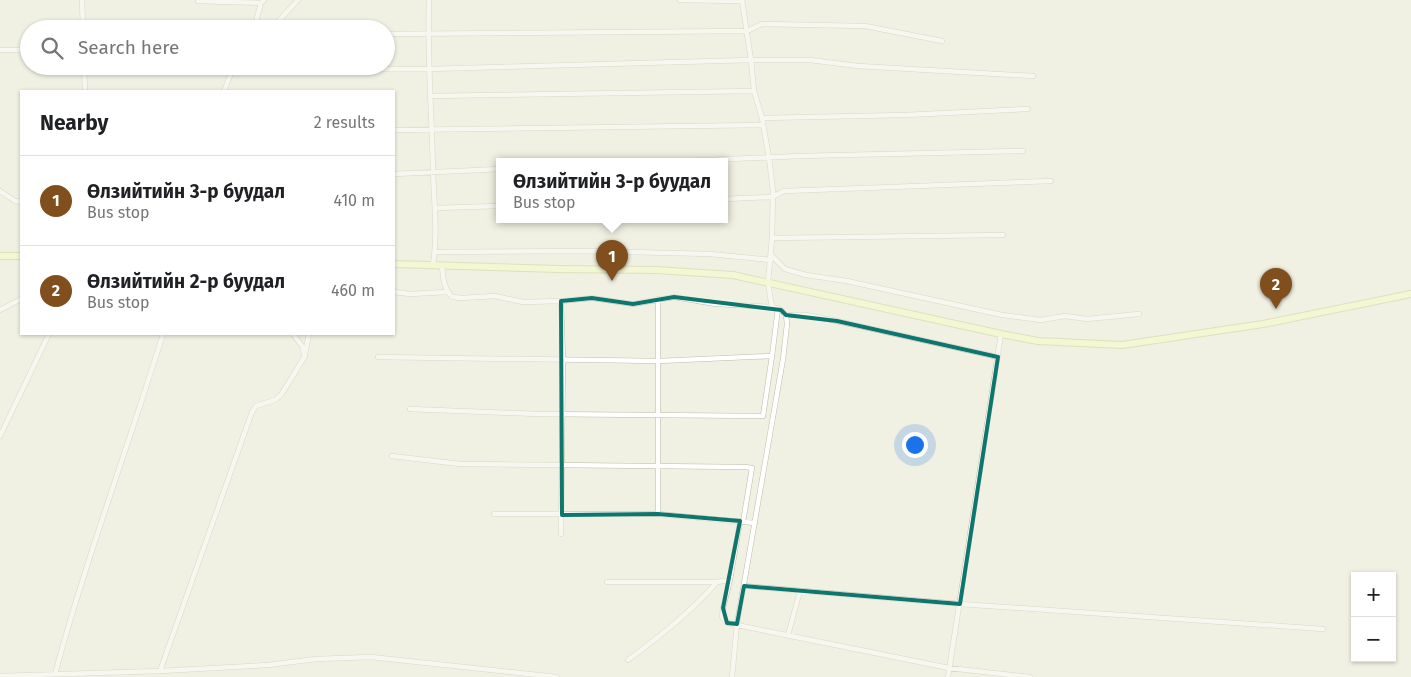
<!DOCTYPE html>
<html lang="en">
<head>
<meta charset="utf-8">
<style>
	:root { --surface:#fff; --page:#f2f2f2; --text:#202124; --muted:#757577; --line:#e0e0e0; --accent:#814f1d }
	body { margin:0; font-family:"Fira Sans",sans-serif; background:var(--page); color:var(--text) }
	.controls { position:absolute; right:15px; bottom:15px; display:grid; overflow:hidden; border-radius:0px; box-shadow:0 1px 4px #0004 }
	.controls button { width:45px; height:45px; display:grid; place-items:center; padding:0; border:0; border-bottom:1px solid var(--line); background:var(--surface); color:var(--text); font:25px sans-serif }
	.you { position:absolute; left:914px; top:444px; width:18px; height:18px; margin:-12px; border:4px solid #fff; border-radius:50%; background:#1a73e8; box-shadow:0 0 0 8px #1a73e833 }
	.badge { display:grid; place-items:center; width:32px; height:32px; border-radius:50%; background:var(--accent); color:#fff; font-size:16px; font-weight:700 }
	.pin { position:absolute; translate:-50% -41px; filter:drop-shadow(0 1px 2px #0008) }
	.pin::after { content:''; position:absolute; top:26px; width:18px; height:15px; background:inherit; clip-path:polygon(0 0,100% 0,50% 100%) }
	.popup { position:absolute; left:496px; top:158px; width:232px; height:65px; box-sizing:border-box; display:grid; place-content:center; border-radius:0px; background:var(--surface); filter:drop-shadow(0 1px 4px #0005); font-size:16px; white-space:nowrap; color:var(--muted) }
	.popup b { font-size:19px; color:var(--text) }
	.popup::after { content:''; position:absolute; left:50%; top:100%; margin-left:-10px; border:10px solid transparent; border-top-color:var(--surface) }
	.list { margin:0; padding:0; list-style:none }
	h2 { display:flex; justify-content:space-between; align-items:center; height:65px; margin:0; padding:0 20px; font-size:21px }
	h2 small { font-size:16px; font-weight:400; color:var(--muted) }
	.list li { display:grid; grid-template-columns:32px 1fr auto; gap:15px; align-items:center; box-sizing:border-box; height:90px; padding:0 20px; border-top:1px solid var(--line) }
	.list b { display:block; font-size:19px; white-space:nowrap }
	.list p { margin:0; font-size:16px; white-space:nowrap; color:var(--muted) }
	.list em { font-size:16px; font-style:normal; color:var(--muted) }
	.icon { flex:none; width:28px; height:28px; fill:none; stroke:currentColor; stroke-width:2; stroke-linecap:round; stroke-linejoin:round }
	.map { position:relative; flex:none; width:1411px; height:677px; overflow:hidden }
	.search { position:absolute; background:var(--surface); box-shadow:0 1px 4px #0004; left:20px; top:20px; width:375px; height:55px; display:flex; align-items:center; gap:12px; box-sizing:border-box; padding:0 18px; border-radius:28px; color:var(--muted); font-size:19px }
	.panel { position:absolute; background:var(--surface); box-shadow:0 1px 4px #0004; left:20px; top:90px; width:375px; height:245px; border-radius:0px }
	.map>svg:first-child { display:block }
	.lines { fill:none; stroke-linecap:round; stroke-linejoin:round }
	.minor-casing { stroke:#bcbca6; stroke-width:5.5 }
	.secondary-casing { stroke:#c8ce91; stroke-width:8 }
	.minor { stroke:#fff; stroke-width:4.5 }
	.secondary { stroke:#f7fec1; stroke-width:6 }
	.marked { fill:none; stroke:#0f766e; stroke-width:4; stroke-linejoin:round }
</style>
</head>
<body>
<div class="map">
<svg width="1411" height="677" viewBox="0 0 1411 677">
	<rect width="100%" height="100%" fill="#f1f1e3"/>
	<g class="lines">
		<g class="minor-casing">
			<path id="minor" d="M82,0L83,29
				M429,0C427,58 432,115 433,172C434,203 438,234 433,264
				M680,0L742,1
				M198,1L261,3
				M273,25L303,29
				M254,29L261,3L264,0
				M271,29L298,0
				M386,34L747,31L762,24L865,26L942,41
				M0,50H29
				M84,66L85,91
				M261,66L266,70L428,69L751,60H810L858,66L1033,76
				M224,91L234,66
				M430,96L754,91
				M762,118L905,115L1028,109
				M394,130L763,125
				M661,162L800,156L1023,151
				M394,174L500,169
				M0,191L15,201L21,202
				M724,199L772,197L784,191L1051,181
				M435,208L500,206
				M772,238L1003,235
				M435,252L591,251L710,254L771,260
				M771,255L785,269L806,275L847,281L1002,315L1041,320L1065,316L1087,319L1139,314
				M442,265C443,277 443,287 452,297L462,298L495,296L523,302L561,301L592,298L633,304L674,297L716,304L773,307
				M394,292L410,294L447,292
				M658,299V514
				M561,301L563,360L561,534
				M0,310L21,299
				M786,315H806L837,321L998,357
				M305,354L309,334
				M378,357L659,361L772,356
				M410,409L537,414L763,416L772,356L778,308
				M0,436L49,334
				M392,456L460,464L745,467L752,468L743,522
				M494,514H658L755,523
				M730,580L723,608L722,617L727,623L949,668L1030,677
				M607,582H717L730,580L740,521
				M744,586L960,604L1323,629
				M788,635L800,591
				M628,660C660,636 691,612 717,582
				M160,671L252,412L256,406L275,400L281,395L305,356L302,346L293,334
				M55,674C86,559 128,447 163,334
				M0,676L160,671L268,665L316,659L371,657L557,677
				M732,677L737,624L783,359L787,324L786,315L781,310L773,307L771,302L768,282L772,238L773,191L769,158L762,118L754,91L751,60L742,0
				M948,677L1001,334"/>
		</g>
		<g class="secondary-casing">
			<path id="secondary" d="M0,256H21
				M394,264L558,269L656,270L733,275L1001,334L1038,341L1122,345L1263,324L1411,294"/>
		</g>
		<use href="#minor" class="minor"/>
		<use href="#secondary" class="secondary"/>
	</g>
	<path d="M0 0H1411V677H0ZM674,297L781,310L786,315L837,321L998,357L960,604L744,586L737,624L727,623L723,608L740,521L658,514L562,515L561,301L592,298L633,304Z" fill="#f1f1e3" fill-opacity=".55" fill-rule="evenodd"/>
	<path class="marked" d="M674,297L781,310L786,315L837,321L998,357L960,604L744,586L737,624L727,623L723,608L740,521L658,514L562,515L561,301L592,298L633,304Z"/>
</svg>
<div class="controls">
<button>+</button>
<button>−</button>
</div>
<div class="you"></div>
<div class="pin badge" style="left:612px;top:281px">1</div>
<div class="popup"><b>Өлзийтийн 3-р буудал</b>Bus stop</div>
<div class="pin badge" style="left:1276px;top:309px">2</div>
<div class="search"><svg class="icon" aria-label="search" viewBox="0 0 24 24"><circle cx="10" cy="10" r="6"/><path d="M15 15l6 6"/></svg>Search here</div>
<section class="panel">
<h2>Nearby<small>2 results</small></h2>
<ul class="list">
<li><span class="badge">1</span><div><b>Өлзийтийн 3-р буудал</b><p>Bus stop</p></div><em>410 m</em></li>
<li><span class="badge">2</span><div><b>Өлзийтийн 2-р буудал</b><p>Bus stop</p></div><em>460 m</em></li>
</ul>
</section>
</div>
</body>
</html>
